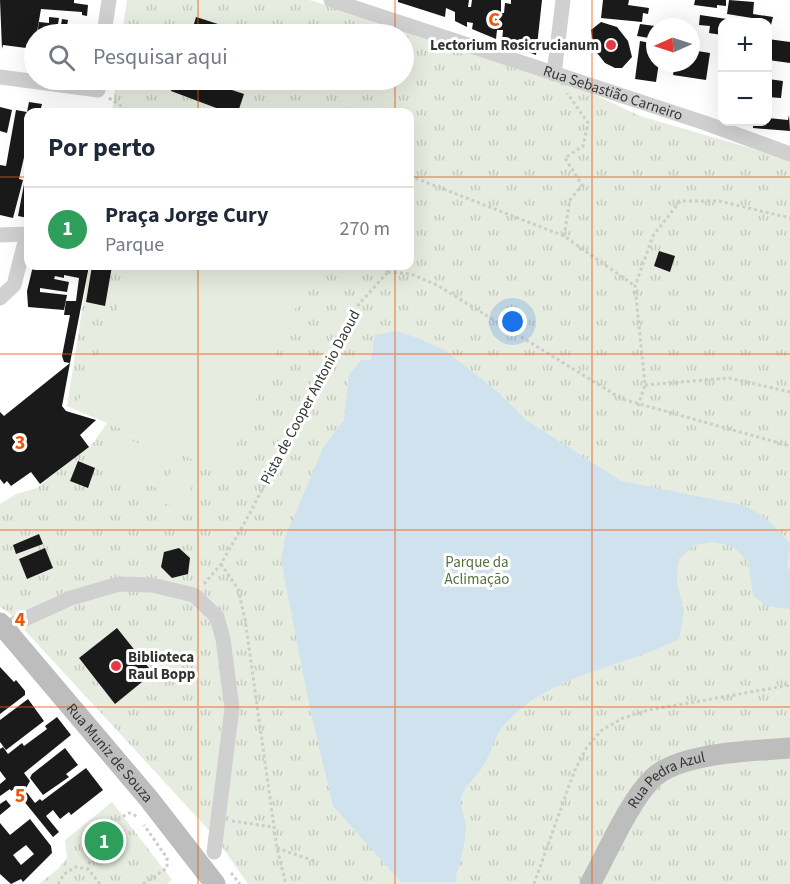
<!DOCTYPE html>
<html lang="pt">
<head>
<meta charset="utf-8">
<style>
	:root { --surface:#fff; --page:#f6f6f7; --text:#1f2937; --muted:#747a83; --line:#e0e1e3; --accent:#0f766e }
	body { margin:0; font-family:"Source Sans 3",sans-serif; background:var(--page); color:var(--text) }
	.controls { position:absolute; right:18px; top:18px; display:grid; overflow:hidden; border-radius:12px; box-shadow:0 6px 24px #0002 }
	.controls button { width:54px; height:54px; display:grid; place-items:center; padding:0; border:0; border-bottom:2px solid var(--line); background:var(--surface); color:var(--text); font:30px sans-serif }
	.compass { position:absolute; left:646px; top:18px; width:54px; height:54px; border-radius:50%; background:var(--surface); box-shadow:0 6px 24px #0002; rotate:267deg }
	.you { position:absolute; left:513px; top:322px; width:21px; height:21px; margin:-15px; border:4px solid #fff; border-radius:50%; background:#1a73e8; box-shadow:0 0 0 9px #1a73e833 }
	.badge { display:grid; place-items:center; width:39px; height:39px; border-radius:50%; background:var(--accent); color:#fff; font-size:20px; font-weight:700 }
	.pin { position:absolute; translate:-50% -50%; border:3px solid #fff; box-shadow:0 2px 6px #0006 }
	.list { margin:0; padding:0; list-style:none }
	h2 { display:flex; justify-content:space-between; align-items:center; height:78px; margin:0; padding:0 24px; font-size:26px }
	h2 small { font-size:20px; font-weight:400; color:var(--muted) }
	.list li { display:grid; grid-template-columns:39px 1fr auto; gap:18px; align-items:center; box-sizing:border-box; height:84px; padding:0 24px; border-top:2px solid var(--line) }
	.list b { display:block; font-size:22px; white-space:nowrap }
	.list p { margin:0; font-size:20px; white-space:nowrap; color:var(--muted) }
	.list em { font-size:20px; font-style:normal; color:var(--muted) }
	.icon { flex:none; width:33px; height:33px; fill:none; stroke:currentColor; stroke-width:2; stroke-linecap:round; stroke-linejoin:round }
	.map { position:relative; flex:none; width:790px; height:884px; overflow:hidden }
	.search { position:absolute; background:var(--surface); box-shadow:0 6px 24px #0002; left:24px; top:24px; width:390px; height:66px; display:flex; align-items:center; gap:15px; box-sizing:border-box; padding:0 21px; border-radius:33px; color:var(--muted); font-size:22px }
	.panel { position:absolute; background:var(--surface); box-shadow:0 6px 24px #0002; left:24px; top:108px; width:390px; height:162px; border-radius:12px }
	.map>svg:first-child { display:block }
	.grass { fill:url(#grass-tufts) }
	.garden { fill:#e6ecdf }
	.water { fill:#cfe2ee }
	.building { fill:#1a1a1a; fill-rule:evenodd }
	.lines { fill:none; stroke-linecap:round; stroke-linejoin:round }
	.path { stroke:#cdcdcd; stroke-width:3; stroke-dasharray:3 3; stroke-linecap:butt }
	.street { stroke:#d0d0d0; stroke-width:15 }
	.secondary { stroke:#bdbdbd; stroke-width:21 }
	.grid { fill:none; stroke:#e8590c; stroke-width:1.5; stroke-opacity:0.55 }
	.poi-dot { fill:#e63946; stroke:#fff; stroke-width:2 }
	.labels { text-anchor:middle; stroke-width:6; stroke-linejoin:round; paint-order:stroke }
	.poi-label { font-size:15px; font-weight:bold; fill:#333; stroke:#fff; text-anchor:end }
	.street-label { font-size:15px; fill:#333; stroke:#fff }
	.park-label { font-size:15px; fill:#56703f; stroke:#fff }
	.grid-label { font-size:20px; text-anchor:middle; font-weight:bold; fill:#e8590c; stroke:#fff; stroke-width:6; stroke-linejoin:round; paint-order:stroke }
</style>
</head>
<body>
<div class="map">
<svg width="790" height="884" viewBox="0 0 790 884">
	<defs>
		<pattern id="grass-tufts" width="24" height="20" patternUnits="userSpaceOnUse" patternTransform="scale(1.5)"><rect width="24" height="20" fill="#e6ecdf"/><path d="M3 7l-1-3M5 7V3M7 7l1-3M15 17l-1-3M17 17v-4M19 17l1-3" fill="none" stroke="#c6cbc0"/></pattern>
	</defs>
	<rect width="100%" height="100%" fill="#fff"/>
	<path class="grass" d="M127,0H309L357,13L587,91L640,116L790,160V884H248L216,838L8,612L0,607V504L16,494L37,488L94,442L107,423L67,406L89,266H410V112H112L116,80H404V34H122Z
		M112,802L172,880L167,884H39L58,869L67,858L65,840Z"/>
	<path class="garden" d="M135,266H314L224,473L75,409Z
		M115,433L170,458L157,488L101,464Z
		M176,458L199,467L183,510L159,501Z"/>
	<path class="water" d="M396,331L418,338L446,351L499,393L526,420L621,481L742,505C764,514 775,526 790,544L787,568L790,570V609L766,606L753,595L748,561L732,546L712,542L694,545L678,560L677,584L684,610L679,639C622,668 548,674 504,725C493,738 491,756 481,769C475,778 466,784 462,795C458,805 465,815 466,826C466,836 461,866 456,874L457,882H401L333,806L310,709L281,560L285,538L323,448L344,420L349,375L361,360H371L375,335Z"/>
	<path class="building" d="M0,0H74V3L88,5L87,16L82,15V12L41,9L34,49L3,45L2,49Z
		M398,0H469L468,7H471L472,0H501V13H504L505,3L511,4V0H542L536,55L502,42L503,30H497L496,39L472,29L473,23L467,22V27L455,21V12L446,8L445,17L398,2Z
		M603,0H629L628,5L649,8L648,14L643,13L642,22L601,18Z
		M695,0H726V6L717,5V8L694,5Z
		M729,0L754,2L753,14L773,17L771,25L768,22H752V18L727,14Z
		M700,15L727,19L726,22H722V35L709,33L710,26L699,25Z
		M49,17L59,18L58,24L61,25L62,19L68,20L67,26L85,28L84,34H37L39,22L49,23Z
		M196,17L249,34H191Z
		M601,22L617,27L628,41L632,57L622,68H615L605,63L594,49L591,30Z
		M640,24L655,26V39L637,36Z
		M768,39L790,42V63L768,60Z
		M640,41L655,44V63H659L656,82L635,79Z
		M691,50L710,53L706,80L673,75L675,63H691Z
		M768,79L783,81L781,98L768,97Z
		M175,80H202L244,94L238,112H227L171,91Z
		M29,102L42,104L40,112H27L28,140L19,179L23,180L13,218L0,215V165L6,166L16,110L27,112Z
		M0,107L12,110L7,133L0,131Z
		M789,115L790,131L753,128V122H768V118L788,120Z
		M28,163V218L18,216Z
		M659,251L675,256L670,272L654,266Z
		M33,266H89L70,363L64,362L62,356L70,315H64L66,301H76L79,278L64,275V278L55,276L54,279L69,282L67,292L40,288V292L67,295L64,310L28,307L27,291Z
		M92,266H112L105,306L86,302Z
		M70,363L62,406L66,411L96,420L80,435L89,447L40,484L31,472L11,486L7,481L4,484L0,479V412L4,416Z
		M78,461L95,468L88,488L70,481Z
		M39,534L43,544L16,554L13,545Z
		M45,548L53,568L27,579L19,559Z
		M179,548L190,558L188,574L172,578L161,567L164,552Z
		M117,628L153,673L115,704L79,658Z
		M0,667L14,682L16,680L25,691V695L0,714Z
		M28,699L44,721L6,750L0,742V720Z
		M57,717L71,735L24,773L30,781L25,790L35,803L40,799L42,801L86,768L103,790L71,815L69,812L60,819L53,810L46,816L59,832L53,837L14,789L11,791L10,789L0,796V784L6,779L0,771V749L3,747L8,754L22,743L24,746L47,729L45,726Z
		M65,748L78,765L66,774L69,777L43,795L30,778L32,774Z
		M6,800L11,806L0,815V804Z
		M30,819L51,846L52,853L23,882L21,879L11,884L0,874V823L10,835ZM26,845L34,854L21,865L13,855Z"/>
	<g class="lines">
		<path class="path" d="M109,98L130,112
			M346,108L350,112
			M410,176L564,236L635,286
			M564,236L570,200L582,185L565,158L583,146L588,123L567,93
			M382,266L388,272
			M388,272L411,274L437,285L622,399L790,446
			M645,385L729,378L790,392
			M638,406L645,385L635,286L653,236L680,201H719L790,218
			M221,564L238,589L245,619L277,848L286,884
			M204,584L221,564L250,513L346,326L359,304L388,272
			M232,821L273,827
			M277,848L314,861
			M231,873L240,884
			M58,884L64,874L76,867L88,869
			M100,884L88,869C92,847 108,821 130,813L138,817
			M143,884L167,868V858L144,825
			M534,884L574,772L587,747L602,730L623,718L649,710L790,685"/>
		<g class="street">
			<path id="s1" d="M331,0L705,123L790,154"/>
			<path d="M104,34L109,0"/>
			<path d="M554,74L563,0"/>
			<path d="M0,77L98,90V80"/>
			<path d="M0,235L28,234"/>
			<path d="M0,298L14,285L27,234"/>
			<path d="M5,628L71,598L119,584L152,585L194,595L217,617L223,639L232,708L214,852"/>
		</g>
		<g class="secondary">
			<path id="s2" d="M0,623L149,799L215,884"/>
			<path id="s3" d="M590,884C607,854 629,801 653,778C681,752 753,751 790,748"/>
		</g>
	</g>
	<path class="grid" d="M198,0V34M395,0V34M592,0V884M198,80V112M395,80V112M0,177H28M410,177H790M198,266V884M395,266V884M0,354H790M0,530H790M0,707H790"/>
	<g class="poi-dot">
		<circle cx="611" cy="45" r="6"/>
		<circle cx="116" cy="666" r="6"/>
	</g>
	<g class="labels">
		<g class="poi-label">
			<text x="599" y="50">Lectorium Rosicrucianum</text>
			<text x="128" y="662" text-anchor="start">Biblioteca<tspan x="128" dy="17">Raul Bopp</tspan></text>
		</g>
		<g class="street-label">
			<text dy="5" stroke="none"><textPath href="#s1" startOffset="297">Rua Sebastião Carneiro</textPath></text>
			<text transform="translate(310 397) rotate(-62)" y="5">Pista de Cooper Antonio Daoud</text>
			<text dy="5" stroke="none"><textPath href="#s2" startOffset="170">Rua Muniz de Souza</textPath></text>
			<text dy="5" stroke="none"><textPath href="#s3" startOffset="134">Rua Pedra Azul</textPath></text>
		</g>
		<g class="park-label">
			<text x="477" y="567">Parque da<tspan x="477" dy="17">Aclimação</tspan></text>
		</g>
	</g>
	<g class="grid-label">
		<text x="494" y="26">C</text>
		<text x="20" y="449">3</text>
		<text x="20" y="626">4</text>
		<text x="20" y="802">5</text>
	</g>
</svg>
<div class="controls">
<button>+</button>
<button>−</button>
</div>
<svg class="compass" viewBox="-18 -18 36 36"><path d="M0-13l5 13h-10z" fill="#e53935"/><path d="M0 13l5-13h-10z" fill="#747a83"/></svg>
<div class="you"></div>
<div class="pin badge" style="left:104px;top:841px;background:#2e9e5b">1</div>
<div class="search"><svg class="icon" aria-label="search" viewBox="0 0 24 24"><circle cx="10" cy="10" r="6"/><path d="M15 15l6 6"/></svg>Pesquisar aqui</div>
<section class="panel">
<h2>Por perto<small></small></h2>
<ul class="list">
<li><span class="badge" style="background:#2e9e5b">1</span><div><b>Praça Jorge Cury</b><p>Parque</p></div><em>270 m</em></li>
</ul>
</section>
</div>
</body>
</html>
